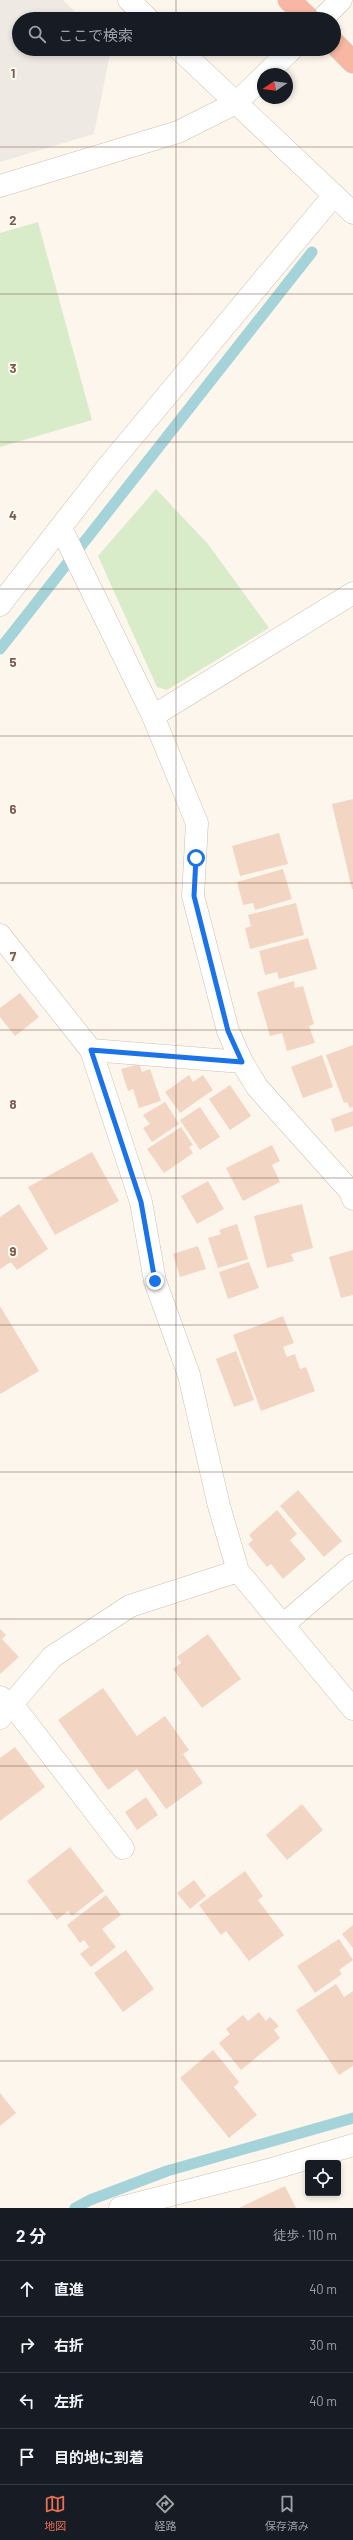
<!DOCTYPE html>
<html lang="ja">
<head>
<meta charset="utf-8">
<style>
	:root { --surface:#171b24; --page:#20242c; --text:#f1f3f6; --muted:#9ea1a6; --line:#363941; --accent:#e76f51 }
	body { margin:0; font-family:Barlow,"Noto Sans JP",sans-serif; background:var(--page); color:var(--text) }
	.controls { position:absolute; right:12px; bottom:12px; display:grid; overflow:hidden; border-radius:4px; box-shadow:0 2px 6px #0003 }
	.controls button { width:36px; height:36px; display:grid; place-items:center; padding:0; border:0; border-bottom:1px solid var(--line); background:var(--surface); color:var(--text); font:20px sans-serif }
	.compass { position:absolute; left:257px; top:68px; width:36px; height:36px; border-radius:50%; background:var(--surface); box-shadow:0 2px 6px #0003; rotate:257deg }
	.stop { position:absolute; width:12px; height:12px; margin:-9px; border:3px solid #1a73e8; border-radius:50%; background:#fff }
	.stop.end { background:#1a73e8; border-color:#fff; box-shadow:0 1px 4px #0008 }
	.list { margin:0; padding:0; list-style:none }
	h2 { display:flex; justify-content:space-between; align-items:center; height:52px; margin:0; padding:0 16px; font-size:17px }
	h2 small { font-size:13px; font-weight:400; color:var(--muted) }
	.list li { display:grid; grid-template-columns:26px 1fr auto; gap:12px; align-items:center; box-sizing:border-box; height:56px; padding:0 16px; border-top:1px solid var(--line) }
	.list b { display:block; font-size:15px; white-space:nowrap }
	.list em { font-size:13px; font-style:normal; color:var(--muted) }
	.icon { flex:none; width:22px; height:22px; fill:none; stroke:currentColor; stroke-width:2; stroke-linecap:round; stroke-linejoin:round }
	.map { position:relative; flex:none; width:353px; height:2208px; overflow:hidden }
	.search { position:absolute; background:var(--surface); box-shadow:0 2px 6px #0003; left:12px; right:12px; top:12px; height:44px; display:flex; align-items:center; gap:10px; box-sizing:border-box; padding:0 14px; border-radius:22px; color:var(--muted); font-size:15px }
	.sheet { height:276px; background:var(--surface) }
	nav { display:flex; justify-content:space-around; align-items:center; box-sizing:border-box; height:56px; border-top:1px solid var(--line); background:var(--surface); font-size:11px; color:var(--muted) }
	nav a { display:grid; justify-items:center; gap:2px }
	nav .on { color:var(--accent) }
	.map>svg:first-child { display:block }
	.industrial { fill:#efe9e4 }
	.green { fill:#d8ecc9 }
	.lines { fill:none; stroke-linecap:round; stroke-linejoin:round }
	.stream { stroke:#a5d3da; stroke-width:11 }
	.building { fill:#f3d5c3 }
	.minor-casing { stroke:#d1beb0; stroke-width:23 }
	.highway-casing { stroke:#dad1cd; stroke-width:23 }
	.minor { stroke:#fff; stroke-width:22 }
	.highway { stroke:#f7b7a3; stroke-width:22 }
	.route { stroke:#1a73e8; stroke-width:5 }
	.grid { fill:none; stroke:#7a5c4d; stroke-width:1; stroke-opacity:0.55 }
	.grid-label { font-size:13px; text-anchor:middle; font-weight:bold; fill:#7a5c4d; stroke:#fffaf3; stroke-width:4; stroke-linejoin:round; paint-order:stroke }
</style>
</head>
<body>
<div class="map">
<svg width="353" height="2208" viewBox="0 0 353 2208">
	<rect width="100%" height="100%" fill="#fdf6ec"/>
	<path class="industrial" d="M0,0H63L82,19H19V49H111L94,134L0,162Z"/>
	<path class="green" d="M38,222L92,420L0,447V233Z
		M156,489L208,544L269,628L167,690L157,687L98,556Z"/>
	<g class="lines">
		<path class="stream" d="M0,649L312,252
			M75,2208L90,2200L167,2171L353,2118"/>
	</g>
	<path class="building" d="M353,799V889H352L332,804Z
		M279,833L288,864L240,876L232,846Z
		M283,869L292,899L255,910L253,903L243,905L237,882Z
		M296,903L304,935L250,949L245,928L251,926L248,915Z
		M308,938L317,969L279,979L277,972L265,975L259,951Z
		M294,981L295,988L303,986L314,1024L309,1026L315,1043L287,1051L282,1033L270,1036L257,992Z
		M20,993L39,1017L15,1036L0,1017V1008Z
		M353,1045V1107L350,1108L347,1102L344,1103L326,1055Z
		M322,1055L333,1087L303,1098L291,1067Z
		M139,1064L142,1072L150,1069L161,1101L139,1108L133,1089L128,1091L121,1069Z
		M189,1075L193,1082L203,1075L213,1090L180,1113L165,1092Z
		M230,1085L251,1116L230,1130L209,1099Z
		M165,1102L179,1124L152,1142L143,1128L150,1124L143,1115Z
		M200,1107L220,1137L200,1150L180,1120Z
		M353,1111V1126L335,1132L331,1119Z
		M181,1127L193,1145L189,1147L193,1153L164,1173L147,1149Z
		M272,1145L280,1161L272,1165L280,1182L243,1201L226,1168Z
		M92,1152L119,1201L55,1235L28,1187Z
		M208,1181L224,1209L197,1224L181,1196Z
		M19,1204L48,1249L17,1270L11,1262L0,1269V1217Z
		M302,1204L313,1248L291,1254L294,1261L267,1268L254,1216Z
		M237,1224L248,1259L218,1268L208,1238L221,1234L219,1230Z
		M198,1246L206,1269L180,1277L173,1254Z
		M353,1250V1295L341,1298L329,1257Z
		M249,1262L259,1288L228,1299L219,1272Z
		M0,1306L39,1371L0,1394Z
		M283,1316L294,1343L283,1347L287,1357L295,1354L300,1369L306,1367L315,1391L261,1411L233,1335Z
		M236,1351L254,1400L234,1407L216,1359Z
		M298,1490L342,1541L324,1557L280,1506Z
		M277,1510L297,1534L290,1540L306,1559L283,1579L271,1564L267,1567L248,1544L253,1540L249,1535Z
		M0,1629L6,1635L2,1639L19,1657L0,1674Z
		M208,1634L241,1679L202,1708L173,1669L181,1663L177,1657Z
		M103,1688L137,1736L165,1716L189,1750L183,1754L203,1783L166,1809L137,1769L108,1790L58,1720Z
		M15,1747L45,1787L0,1821V1758Z
		M146,1797L158,1815L137,1830L125,1812Z
		M302,1804L323,1830L287,1860L266,1835Z
		M70,1847L104,1891L72,1916L68,1911L57,1920L27,1881Z
		M245,1871L263,1896L258,1900L284,1935L249,1961L226,1931L221,1935L199,1905Z
		M194,1880L206,1896L190,1909L177,1893Z
		M106,1895L121,1915L102,1929L116,1947L91,1967L80,1954L89,1947L84,1940L80,1943L67,1925Z
		M353,1925V1948L342,1934Z
		M339,1939L353,1960L339,1970L342,1974L315,1993L297,1966Z
		M126,1950L154,1989L123,2012L94,1973Z
		M336,1984L344,1997L353,1991V2066L339,2075L296,2010Z
		M259,2012L266,2021L270,2017L279,2026L274,2030L280,2038L241,2070L219,2043L230,2034L226,2029L243,2015L248,2021Z
		M213,2050L239,2082L234,2087L257,2115L229,2138L180,2078Z
		M0,2093L16,2113L0,2126Z
		M285,2186L296,2208H239Z"/>
	<g class="lines">
		<g class="minor-casing">
			<path id="minor" d="M129,0L148,19
				M322,19L341,0
				M179,49L353,213
				M266,74L292,49
				M0,186L178,132L236,103L263,77
				M61,528L153,716L197,823L193,896L228,1031L242,1062L257,1087L350,1191L353,1199
				M0,605L109,465L334,195
				M153,716L353,593
				M0,935L91,1050L141,1202L155,1281L189,1375L219,1506L238,1571L353,1709
				M91,1050L242,1062
				M283,1625L353,1565
				M0,1697L12,1704L123,1848
				M0,1718L52,1657L130,1606L238,1571
				M120,2208L272,2169L353,2145"/>
		</g>
		<g class="highway-casing">
			<path id="highway" d="M289,0L309,19
				M334,43L353,62"/>
		</g>
		<use href="#minor" class="minor"/>
		<use href="#highway" class="highway"/>
	</g>
	<g class="lines">
		<path class="route" d="M155,1281L141,1202L91,1050L242,1062L228,1031L194,896L196,858"/>
	</g>
	<path class="grid" d="M176,0V19M176,49V2208M0,147H353M0,294H353M0,442H353M0,589H353M0,736H353M0,883H353M0,1030H353M0,1178H353M0,1325H353M0,1472H353M0,1619H353M0,1766H353M0,1914H353M0,2061H353"/>
	<g class="grid-label">
		<text x="13" y="78">1</text>
		<text x="13" y="225">2</text>
		<text x="13" y="373">3</text>
		<text x="13" y="520">4</text>
		<text x="13" y="667">5</text>
		<text x="13" y="814">6</text>
		<text x="13" y="961">7</text>
		<text x="13" y="1109">8</text>
		<text x="13" y="1256">9</text>
	</g>
</svg>
<div class="controls">
<button><svg class="icon" aria-label="locate" viewBox="0 0 24 24"><circle cx="12" cy="12" r="6"/><path d="M12 2v4M12 18v4M2 12h4M18 12h4"/></svg></button>
</div>
<svg class="compass" viewBox="-18 -18 36 36"><path d="M0-13l5 13h-10z" fill="#e53935"/><path d="M0 13l5-13h-10z" fill="#9ea1a6"/></svg>
<div class="stop" style="left:196px;top:858px"></div>
<div class="stop end" style="left:155px;top:1281px"></div>
<div class="search"><svg class="icon" aria-label="search" viewBox="0 0 24 24"><circle cx="10" cy="10" r="6"/><path d="M15 15l6 6"/></svg>ここで検索</div>
</div>
<section class="sheet">
<h2>2 分<small>徒歩 · 110 m</small></h2>
<ul class="list">
<li><svg class="icon" aria-label="ahead" viewBox="0 0 24 24"><path d="M12 20V5M6 11l6-6 6 6"/></svg><div><b>直進</b></div><em>40 m</em></li>
<li><svg class="icon" aria-label="right" viewBox="0 0 24 24"><path d="M7 20v-9h11M14 6l5 5-5 5"/></svg><div><b>右折</b></div><em>30 m</em></li>
<li><svg class="icon" aria-label="left" viewBox="0 0 24 24"><path d="M17 20v-9H6M10 6l-5 5 5 5"/></svg><div><b>左折</b></div><em>40 m</em></li>
<li><svg class="icon" aria-label="arrive" viewBox="0 0 24 24"><path d="M6 21V4h12l-3 4 3 4H6"/></svg><div><b>目的地に到着</b></div></li>
</ul>
</section>
<nav>
<a class="on"><svg class="icon" aria-label="map" viewBox="0 0 24 24"><path d="M3 6l6-2 6 2 6-2v14l-6 2-6-2-6 2zM9 4v14M15 6v14"/></svg>地図</a>
<a><svg class="icon" aria-label="directions" viewBox="0 0 24 24"><path d="M12 3l9 9-9 9-9-9zM9 14v-3h6M13 9l2 2-2 2"/></svg>経路</a>
<a><svg class="icon" aria-label="saved" viewBox="0 0 24 24"><path d="M7 4h10v16l-5-4-5 4z"/></svg>保存済み</a>
</nav>
</body>
</html>
